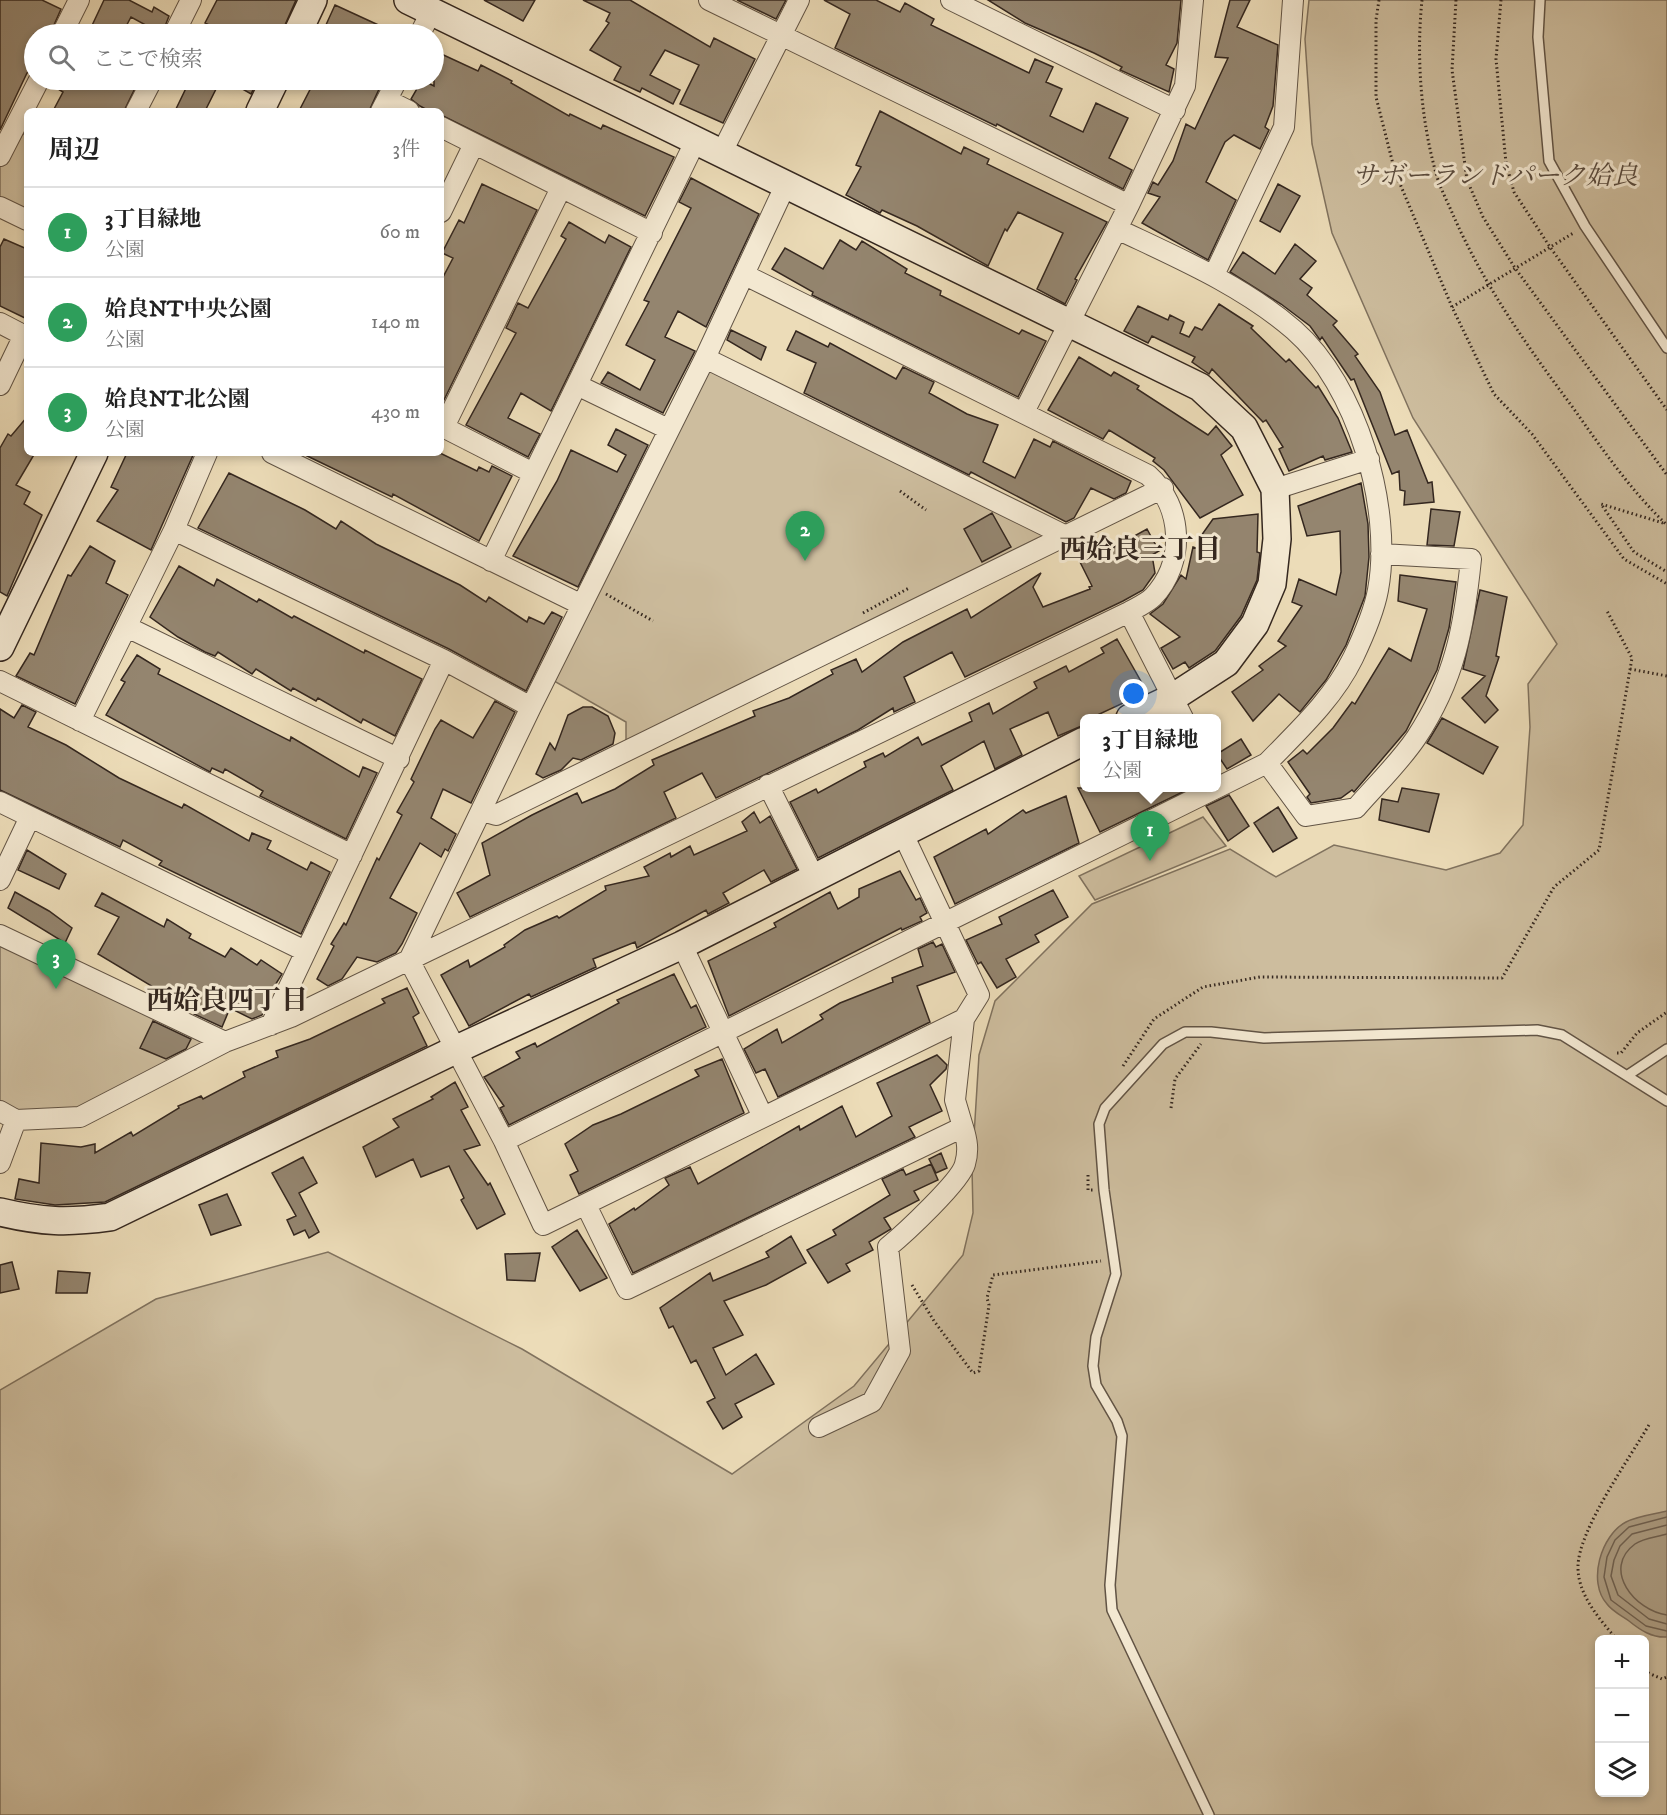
<!DOCTYPE html>
<html lang="ja">
<head>
<meta charset="utf-8">
<style>
	:root { --surface:#fff; --page:#f2f2f2; --text:#222; --muted:#767676; --line:#e0e0e0; --accent:#0f766e }
	body { margin:0; font-family:"IM FELL DW Pica","Noto Serif JP",serif; background:var(--page); color:var(--text) }
	.controls { position:absolute; right:18px; bottom:18px; display:grid; overflow:hidden; border-radius:9px; box-shadow:0 3px 9px #0003 }
	.controls button { width:54px; height:54px; display:grid; place-items:center; padding:0; border:0; border-bottom:2px solid var(--line); background:var(--surface); color:var(--text); font:30px sans-serif }
	.you { position:absolute; left:1134px; top:694px; width:21px; height:21px; margin:-15px; border:4px solid #fff; border-radius:50%; background:#1a73e8; box-shadow:0 0 0 9px #1a73e833 }
	.badge { display:grid; place-items:center; width:39px; height:39px; border-radius:50%; background:var(--accent); color:#fff; font-size:20px; font-weight:700 }
	.pin { position:absolute; translate:-50% -50px; filter:drop-shadow(0 2px 3px #0008) }
	.pin::after { content:''; position:absolute; top:32px; width:21px; height:18px; background:inherit; clip-path:polygon(0 0,100% 0,50% 100%) }
	.popup { position:absolute; left:1080px; top:714px; width:141px; height:78px; box-sizing:border-box; display:grid; place-content:center; border-radius:9px; background:var(--surface); filter:drop-shadow(0 2px 4px #0005); font-size:20px; white-space:nowrap; color:var(--muted) }
	.popup b { font-size:22px; color:var(--text) }
	.popup::after { content:''; position:absolute; left:50%; top:100%; margin-left:-12px; border:12px solid transparent; border-top-color:var(--surface) }
	.list { margin:0; padding:0; list-style:none }
	h2 { display:flex; justify-content:space-between; align-items:center; height:78px; margin:0; padding:0 24px; font-size:26px }
	h2 small { font-size:20px; font-weight:400; color:var(--muted) }
	.list li { display:grid; grid-template-columns:39px 1fr auto; gap:18px; align-items:center; box-sizing:border-box; height:90px; padding:0 24px; border-top:2px solid var(--line) }
	.list b { display:block; font-size:22px; white-space:nowrap }
	.list p { margin:0; font-size:20px; white-space:nowrap; color:var(--muted) }
	.list em { font-size:20px; font-style:normal; color:var(--muted) }
	.icon { flex:none; width:33px; height:33px; fill:none; stroke:currentColor; stroke-width:2; stroke-linecap:round; stroke-linejoin:round }
	.map { position:relative; flex:none; width:1667px; height:1815px; overflow:hidden }
	.search { position:absolute; background:var(--surface); box-shadow:0 3px 9px #0003; left:24px; top:24px; width:420px; height:66px; display:flex; align-items:center; gap:15px; box-sizing:border-box; padding:0 21px; border-radius:33px; color:var(--muted); font-size:22px }
	.panel { position:absolute; background:var(--surface); box-shadow:0 3px 9px #0003; left:24px; top:108px; width:420px; height:348px; border-radius:9px }
	.map>svg:first-child { display:block }
	.green { fill:#cdbd9e; stroke:#80725e; stroke-width:1.5; fill-rule:evenodd }
	.water { fill:#ad9e84; stroke:#7d6e5c; stroke-width:1.5 }
	.lines { fill:none; stroke-linecap:round; stroke-linejoin:round }
	.shore { stroke:#706252; stroke-width:1.5 }
	.building { fill:#94856f; stroke:#34271f; stroke-width:1.5 }
	.lane-casing { stroke:#625445; stroke-width:12 }
	.street-casing { stroke:#625445; stroke-width:22 }
	.secondary-casing { stroke:#34271f; stroke-width:30 }
	.path { stroke:#34271f; stroke-width:3; stroke-dasharray:1.5 3; stroke-linecap:butt }
	.lane { stroke:#f3e8d1; stroke-width:9 }
	.street { stroke:#f3e8d1; stroke-width:20 }
	.secondary { stroke:#f3e8d1; stroke-width:27 }
	.labels { text-anchor:middle; stroke-width:6; stroke-linejoin:round; paint-order:stroke }
	.park-label { font-size:26px; font-style:italic; fill:#5a4c3f; stroke:#f3e8d1 }
	.neighbourhood-label { font-size:27px; font-weight:bold; fill:#34271f; stroke:#f3e8d1 }
</style>
</head>
<body>
<div class="map">
<svg width="1667" height="1815" viewBox="0 0 1667 1815">
	<rect width="100%" height="100%" fill="#ecdcb8"/>
	<filter id="stains"><feTurbulence type="fractalNoise" baseFrequency=".00333" numOctaves="4"/><feColorMatrix values="0 0 0 0 .2 0 0 0 0 .09 0 0 0 0 .02 0 0 0 .5 -.17"/></filter>
	<radialGradient id="worn" r=".72"><stop offset=".6" stop-color="#630" stop-opacity="0"/><stop offset="1" stop-color="#630" stop-opacity=".3"/></radialGradient>
	<path class="green" d="M1309,0H1667V1815H0V1390L156,1299L328,1252L522,1349L732,1474L854,1386L963,1255L973,1213L972,1168L979,1055L995,1001L1092,904L1230,849L1276,877L1334,845L1446,870L1500,853L1523,825L1530,727L1528,684L1557,644L1413,418L1332,233L1312,144L1305,39ZM1600,1640H1644V1792H1600Z
		M12,128L27,136V220L0,207V153Z
		M705,358L1054,536L626,753V722L547,677Z
		M1203,817L1226,846L1095,900L1079,876Z
		M0,935L225,1042L80,1117L0,1111Z"/>
	<path class="water" d="M1667,1511V1637C1652,1638 1640,1630 1629,1621C1622,1616 1612,1611 1607,1604C1587,1582 1601,1535 1626,1522C1637,1516 1655,1514 1667,1511Z"/>
	<g class="lines">
		<path class="shore" d="M1667,1517L1629,1527L1615,1540L1607,1557L1604,1577L1611,1600L1646,1626L1667,1631
			M1667,1525L1632,1534L1620,1546L1614,1560L1611,1576L1618,1595L1649,1619L1667,1624
			M1667,1534C1657,1537 1643,1538 1635,1544C1601,1569 1635,1611 1667,1615"/>
	</g>
	<path class="building" d="M0,0H42L61,9L50,34H34V69L27,73L0,130Z
		M104,0H129L152,12L154,7L169,16L162,34L131,17L122,34H88Z
		M217,0H296L281,34H227L205,23Z
		M484,0H535L523,21Z
		M583,0H630L710,47L714,38L755,59L723,123L680,104L699,65L665,50L650,75L680,90L673,104L642,88L640,92L614,80L621,67L590,50L609,23L606,21L610,13Z
		M737,0H786L776,19Z
		M824,0H876L900,12L905,3L934,19L931,25L1029,73L1035,59L1053,67L1046,82L1062,89L1050,116L1083,132L1096,103L1128,118L1109,158L1132,170L1123,189L997,124L996,126L835,48L850,14Z
		M988,0H1181L1177,43L1166,65L1174,69L1169,92L1120,70L1122,67L1094,53L1025,23Z
		M1230,0H1250L1237,27L1278,45L1273,106L1265,127L1269,130L1260,149L1234,135L1225,142L1206,182L1236,200L1208,260L1142,223L1160,197L1148,193L1153,182L1158,185L1173,161L1186,124L1195,129L1228,58L1215,57Z
		M335,5L398,34H342L325,27Z
		M437,52L478,71L481,65L512,81L511,83L569,116L570,114L601,129L603,125L674,157L645,216L441,115V111H429L420,106L411,99L422,80L434,86V59Z
		M63,80H139L124,111H53L63,92L58,89Z
		M190,80H197L216,89L205,111H175Z
		M227,80H258L251,94Z
		M315,80H366L380,87L369,111H299Z
		M880,111L961,154L964,147L989,159L987,164L1107,222L1075,279L1077,280L1065,304L1037,289L1063,233L1018,212L1007,231L1005,229L988,266L917,226L882,210L880,213L846,195L861,167L856,165Z
		M691,178L759,214L706,327L678,311L665,337L695,351L663,413L601,383L608,372L640,390L655,360L626,345L649,302L644,300L691,208L679,202Z
		M482,184L537,210L441,406V281L453,258L442,253L459,220L464,223Z
		M1278,184L1300,196L1280,232L1260,221Z
		M569,222L605,243L609,235L631,247L551,411L521,393L508,418L540,434L528,457L466,425L516,333L506,328L518,303L528,308L566,239L561,236Z
		M4,239L27,249V319L0,306V247Z
		M840,240L856,250L862,241L907,269L905,273L941,291L940,295L1019,334L1022,330L1046,341L1018,397L812,295L813,292L772,269L785,248L823,269Z
		M1295,244L1316,261L1300,279L1312,288L1307,295L1337,321L1333,325L1358,354L1355,356L1380,392L1395,435L1407,430L1428,483L1432,482L1434,502L1404,505L1405,491L1400,490L1399,471L1392,474L1354,379L1351,380L1322,337L1320,340L1310,326L1281,304L1230,272L1243,252L1275,274Z
		M1219,304L1253,326L1251,328L1286,362L1289,359L1316,388L1318,386L1338,418L1352,452L1325,460L1323,456L1289,471L1279,449L1283,447L1266,420L1263,422L1212,369L1209,374L1192,362L1195,357L1152,336L1148,343L1124,331L1138,306L1168,320L1170,315L1184,322L1180,333L1189,337L1195,327L1202,330Z
		M731,330L766,347L761,360L727,340Z
		M796,331L828,347L830,343L896,379L903,367L934,382L929,393L967,414L998,425L983,462L1015,478L1034,439L1050,447L1053,441L1131,481L1126,493L1114,499L1091,488L1074,518L1066,522L971,472L969,475L804,393L816,363L787,350Z
		M1079,357L1111,376L1114,372L1139,386L1137,389L1208,435L1216,426L1232,446L1221,455L1243,495L1200,518L1164,470L1153,461L1155,458L1109,430L1103,439L1048,410Z
		M27,417V453H35L16,485L30,492L24,504L42,515L7,596L0,592V448L8,434L11,436Z
		M616,429L648,445L578,587L513,556L557,481L571,450L617,472L626,455L608,445Z
		M127,453H194L151,550L97,521L118,490L111,487Z
		M301,453H440L477,471L479,467L489,472L492,466L512,476L479,541L393,494L392,497Z
		M229,473L305,510L336,529L341,521L376,544L460,585L486,602L489,597L527,622L529,617L544,624L552,612L562,617L526,691L449,649L198,528Z
		M1361,483L1368,524L1369,557L1365,596L1346,645L1326,680L1300,712L1279,694L1253,721L1232,692L1263,670L1259,666L1286,646L1278,641L1302,606L1292,602L1299,579L1336,595L1341,572L1340,531L1307,536L1298,506Z
		M1431,509L1460,512L1454,546L1427,545Z
		M992,513L1011,547L982,562L964,529Z
		M1258,514L1257,552L1260,553L1257,580L1241,616L1215,651L1189,668L1185,662L1173,669L1161,648L1180,637L1150,614L1163,604L1181,575L1186,579L1193,547L1202,550L1201,536L1213,519Z
		M1147,529L1159,551L1152,555L1155,573L1143,590L1123,601L965,677L952,652L904,677L915,702L894,712L893,708L858,730L716,798L702,773L664,792L676,818L470,917L457,893L490,875L482,843L532,815L577,793L582,803L615,789L654,765L652,760L755,716L753,711L789,698L833,674L831,670L856,659L862,672L903,642L967,609L971,618L1041,573L1033,587L1043,607L1090,589L1089,587L1092,586L1077,556L1103,541L1109,550Z
		M90,546L115,561L106,583L128,595L75,704L16,676L30,653L34,655L68,575L71,576Z
		M179,566L214,586L217,579L257,602L259,599L292,618L294,616L364,653L365,650L422,679L395,736L363,719L361,723L318,698L316,701L293,688L291,691L256,669L252,674L218,652L215,656L205,652L178,637L150,617Z
		M1400,575L1456,582L1449,628L1437,670L1406,731L1354,792L1352,790L1341,798L1311,803L1307,797L1310,794L1288,762L1303,750L1307,754L1333,728L1352,702L1355,704L1389,648L1411,661L1427,609L1398,601Z
		M1480,590L1507,597L1496,656L1499,657L1486,696L1498,710L1485,723L1462,698L1485,676L1463,669Z
		M1117,639L1147,692L1091,718H1084V725L1058,736L1048,712L1010,729L1022,755L995,769L984,741L941,766L953,790L818,858L790,802L816,789L818,793L866,767L864,762L883,753L885,757L918,737L922,745L972,721L969,713L989,703L993,714L1037,688L1034,682L1066,666L1069,672L1104,653L1101,648Z
		M137,655L160,669L158,674L290,741L291,737L359,777L363,767L377,773L346,839L260,796L263,791L225,769L223,773L212,768L210,772L106,715L125,682L121,680Z
		M495,701L515,712L471,803L443,789L431,818L456,834L448,851L445,849L441,857L420,843L390,898L417,913L402,944L396,953L377,962L357,957L342,979L328,986L317,979L334,946L331,944L344,923L346,925L377,858L379,860L402,815L397,812L414,782L411,779L435,729L441,720L473,738Z
		M22,705L36,712L28,727L66,745L119,778L182,808L184,804L249,841L252,833L271,841L267,849L307,870L311,862L330,872L301,934L159,865L162,861L123,840L120,847L0,790V709L14,718Z
		M583,707H592L608,716L615,733L613,744L581,760L573,758L561,770L543,778L536,774L550,743L555,750L568,715Z
		M1442,718L1498,747L1483,774L1427,743Z
		M1241,739L1251,755L1227,769L1217,754Z
		M1078,788H1191L1100,832Z
		M1402,788L1439,794L1429,832L1379,820L1382,799L1398,802Z
		M1229,795L1249,826L1228,841L1206,806Z
		M1066,796L1079,843L955,904L934,857L986,829L988,834L1023,810L1026,813Z
		M1278,807L1297,838L1273,852L1254,823Z
		M754,812L760,823L770,816L797,869L771,882L764,870L723,893L729,903L708,914L706,910L637,948L635,942L593,959L596,967L531,997L529,994L469,1026L441,975L468,960L470,967L505,947L504,945L525,930L557,916L559,918L606,890L605,886L649,876L644,867L670,853L671,857L690,846L694,855L747,831L742,822Z
		M27,850L66,874L59,889L18,870Z
		M900,871L916,900L920,898L927,913L920,917L922,921L902,930L901,928L729,1016L708,961L776,927L774,923L830,892L838,909L859,897V889Z
		M1053,890L1068,917L1035,935L1039,942L1006,959L1016,977L997,988L981,962L978,964L966,940L1002,924L999,917Z
		M15,892L49,911L72,928L65,943L8,908Z
		M102,893L164,927L167,919L191,934L189,938L225,957L231,948L257,965L261,960L282,974L264,1003L267,1005L262,1015L252,1019L230,1008L222,1027L194,1014L197,1009L164,990L163,993L98,954L119,917L95,906Z
		M933,942L936,947L942,944L955,972L917,986L930,1022L778,1097L765,1069L756,1073L744,1049L777,1029L782,1043L823,1019L820,1015L840,1003L893,982L892,978L923,966L918,949Z
		M674,974L691,1008L696,1005L706,1027L509,1125L500,1108L504,1106L484,1077L520,1058L516,1052L535,1043L537,1047L619,1003L617,1000Z
		M407,988L419,1013L413,1017L427,1046L105,1202L55,1205L15,1199L19,1179L39,1183L41,1143L81,1147L95,1144V1153L131,1132L133,1136L179,1108L178,1106L201,1096L203,1099L245,1077L243,1072L278,1057L276,1051L310,1039L385,1003L382,999Z
		M153,1021L191,1039L186,1049L166,1059L140,1048Z
		M937,1055L947,1065L946,1069L930,1085L942,1111L909,1127L915,1137L633,1273L609,1224L634,1208L635,1210L669,1185L665,1178L690,1167L698,1184L799,1126L800,1130L842,1106L856,1137L892,1116L877,1083Z
		M722,1059L744,1113L579,1194L570,1175L578,1171L565,1144L593,1125L621,1114L699,1076L695,1070Z
		M455,1082L468,1107L461,1110L480,1145L464,1150L488,1185L490,1183L505,1214L477,1229L461,1200L464,1198L449,1166L421,1177L413,1159L376,1177L363,1147L399,1127L393,1119L433,1099L431,1097Z
		M941,1153L947,1168L936,1173L929,1159Z
		M303,1157L317,1183L299,1193L319,1232L309,1238L305,1230L294,1235L287,1220L296,1216L272,1173Z
		M931,1164L938,1180L914,1191L919,1200L884,1218L891,1229L869,1242L873,1250L846,1264L850,1271L828,1283L807,1250L836,1235L833,1230L890,1195L882,1179L903,1169L906,1175Z
		M227,1194L241,1225L211,1235L199,1205Z
		M577,1230L607,1278L580,1291L552,1247Z
		M791,1236L806,1263L766,1285L724,1301L743,1335L713,1348L726,1375L756,1354L774,1384L735,1404L742,1417L723,1429L707,1402L715,1398L696,1360L691,1363L673,1326L669,1328L660,1308L710,1273L713,1281L769,1257L766,1252Z
		M540,1253L535,1281L507,1280L505,1254Z
		M12,1262L19,1289L0,1293V1265Z
		M58,1271L90,1273L87,1293H56Z"/>
	<g class="lines">
		<g class="lane-casing">
			<path id="lane" d="M1540,0L1538,37L1549,161L1585,226L1667,348
				M1628,1075L1667,1049
				M1209,1815L1112,1610L1110,1585L1122,1436L1117,1421L1096,1385L1093,1366L1096,1337L1116,1274L1104,1190L1099,1124L1105,1108L1163,1044L1185,1032H1211L1264,1038L1537,1030L1562,1035L1667,1101"/>
		</g>
		<g class="street-casing">
			<path id="street" d="M709,0L1129,205
				M951,0L1175,110
				M62,34L79,0
				M174,34L191,0
				M420,34L431,12
				M387,100L409,111
				M136,111L152,80
				M381,111L397,80
				M441,127L652,233
				M721,154L799,0
				M0,156L39,80
				M0,207L27,220
				M441,212L474,144
				M1214,275L1284,127L1293,0
				M0,323L27,337
				M705,358L1066,536
				M0,385L24,335
				M577,385L668,429
				M1024,412L1129,205L1185,86L1193,0
				M441,426L533,473
				M444,427L561,188
				M272,453L582,605
				M1275,489L1369,459
				M174,530L444,660L531,707
				M491,561L695,142
				M1129,612L1183,718
				M127,627L399,759
				M0,681L352,855
				M80,721L174,530L207,453
				M1267,763L1306,816L1356,808C1376,785 1399,763 1416,738C1455,679 1464,628 1471,559L1381,554
				M768,785L815,879
				M0,802L305,951
				M482,811L496,815L1163,488
				M0,880L30,817
				M0,935L225,1042
				M682,945L763,1117
				M409,960L531,707L705,358L786,184
				M409,960L504,1141L543,1225L964,1019
				M271,1025L444,660
				M0,1111L16,1120L80,1117L225,1042L291,1017L1129,612C1136,608 1147,603 1153,597C1186,562 1183,506 1148,475L745,275
				M504,1141L1267,763C1298,731 1333,699 1353,658C1363,637 1374,612 1378,590C1393,508 1357,385 1294,330C1242,285 1178,258 1117,229
				M0,1163L16,1120
				M586,1205L627,1289L963,1127L955,1100L964,1019L979,995L902,832
				M819,1427L872,1402L900,1351L888,1247C904,1234 961,1181 965,1164C969,1150 967,1140 963,1127"/>
		</g>
		<g class="secondary-casing">
			<path id="secondary" d="M408,0L1200,387L1244,428L1275,489L1277,539L1272,584L1255,624L1226,663L1172,698L1130,718
				M297,34L313,0
				M260,111L275,80
				M0,647L94,453
				M0,1212C42,1222 67,1223 110,1217L457,1049L682,945L1084,741"/>
		</g>
		<path class="path" d="M1379,0L1376,20V97L1395,172L1452,307L1494,394L1532,434L1624,559L1667,584
			M1422,0C1416,58 1421,124 1438,180C1442,192 1449,205 1454,217C1484,285 1527,346 1571,405C1601,447 1630,490 1667,525
			M1456,0L1452,70L1467,180L1483,217L1515,268L1667,475
			M1501,0L1496,59L1506,163L1514,192L1550,247L1667,410
			M1452,307L1575,232
			M900,491L926,510
			M1663,523L1601,504L1634,552L1667,572
			M606,594L653,621
			M863,613L909,588
			M1630,669L1667,676
			M1617,1053H1621L1637,1033L1667,1012
			M1123,1066L1154,1019L1203,987L1260,977L1502,978L1554,887L1599,850L1632,658L1606,609
			M1171,1108L1175,1079L1201,1044
			M1088,1175V1190H1093
			M912,1285L934,1321L973,1373L979,1371L989,1305L987,1298L993,1275L1101,1261
			M1617,1640C1600,1619 1578,1596 1578,1567C1578,1530 1630,1458 1650,1423
			M1644,1671L1662,1679L1667,1677"/>
		<use href="#lane" class="lane"/>
		<use href="#street" class="street"/>
		<use href="#secondary" class="secondary"/>
	</g>
	<g class="labels">
		<g class="park-label">
			<text x="1495" y="184">サボーランドパーク姶良</text>
		</g>
		<g class="neighbourhood-label">
			<text x="1140" y="558">西姶良三丁目</text>
			<text x="227" y="1009">西姶良四丁目</text>
		</g>
	</g>
	<rect width="100%" height="100%" filter="url(#stains)"/>
	<rect width="100%" height="100%" fill="url(#worn)"/>
</svg>
<div class="controls">
<button>+</button>
<button>−</button>
<button><svg class="icon" aria-label="layers" viewBox="0 0 24 24"><path d="M12 4l9 5-9 5-9-5zM3 14l9 5 9-5"/></svg></button>
</div>
<div class="you"></div>
<div class="pin badge" style="left:1150px;top:861px;background:#2e9e5b">1</div>
<div class="popup"><b>3丁目緑地</b>公園</div>
<div class="pin badge" style="left:805px;top:561px;background:#2e9e5b">2</div>
<div class="pin badge" style="left:56px;top:989px;background:#2e9e5b">3</div>
<div class="search"><svg class="icon" aria-label="search" viewBox="0 0 24 24"><circle cx="10" cy="10" r="6"/><path d="M15 15l6 6"/></svg>ここで検索</div>
<section class="panel">
<h2>周辺<small>3件</small></h2>
<ul class="list">
<li><span class="badge" style="background:#2e9e5b">1</span><div><b>3丁目緑地</b><p>公園</p></div><em>60 m</em></li>
<li><span class="badge" style="background:#2e9e5b">2</span><div><b>姶良NT中央公園</b><p>公園</p></div><em>140 m</em></li>
<li><span class="badge" style="background:#2e9e5b">3</span><div><b>姶良NT北公園</b><p>公園</p></div><em>430 m</em></li>
</ul>
</section>
</div>
</body>
</html>
